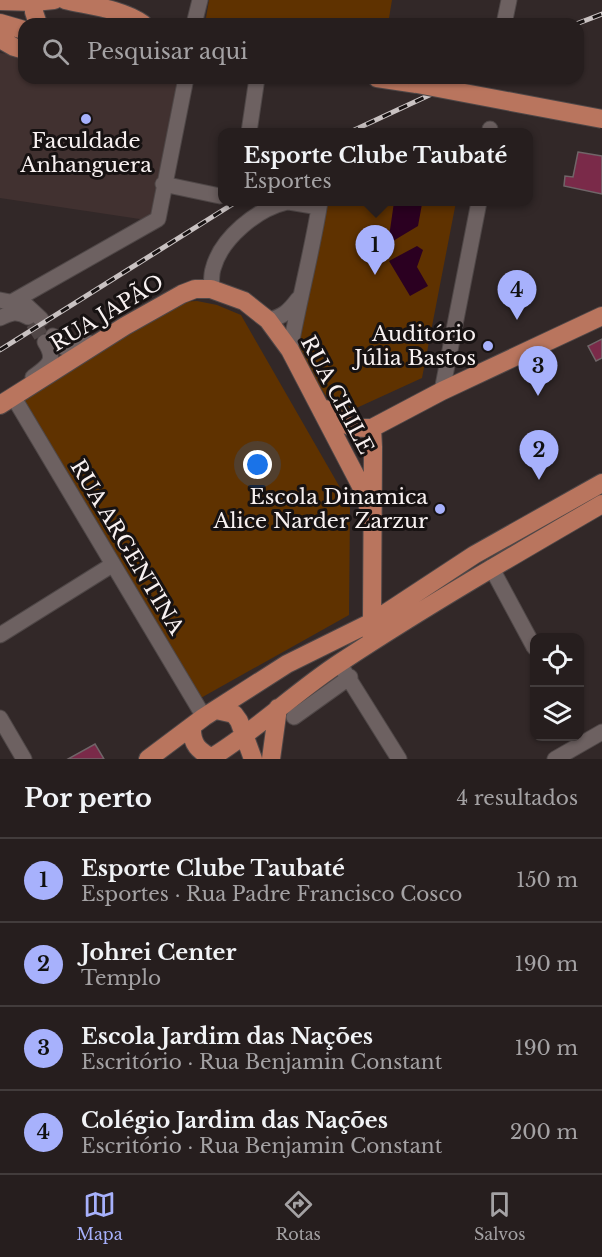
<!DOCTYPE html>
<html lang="pt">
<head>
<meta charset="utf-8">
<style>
	:root { --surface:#261e1e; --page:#322b2b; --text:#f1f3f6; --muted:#a4a2a4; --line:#423c3c; --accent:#a7b1fc }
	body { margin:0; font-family:"Libre Baskerville",serif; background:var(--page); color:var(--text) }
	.controls { position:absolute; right:18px; bottom:18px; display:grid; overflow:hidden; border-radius:12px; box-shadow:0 2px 4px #0004 }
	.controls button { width:54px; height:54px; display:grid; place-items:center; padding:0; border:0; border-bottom:2px solid var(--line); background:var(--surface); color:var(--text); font:30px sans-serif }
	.you { position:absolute; left:258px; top:465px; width:21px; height:21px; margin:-15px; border:4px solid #fff; border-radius:50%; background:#1a73e8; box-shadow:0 0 0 9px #1a73e833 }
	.badge { display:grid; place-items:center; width:39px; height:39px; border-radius:50%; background:var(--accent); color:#111; font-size:20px; font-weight:700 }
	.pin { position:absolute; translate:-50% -50px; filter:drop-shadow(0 2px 3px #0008) }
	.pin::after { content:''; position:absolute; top:32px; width:21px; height:18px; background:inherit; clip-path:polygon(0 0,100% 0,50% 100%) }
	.popup { position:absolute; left:218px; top:128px; width:315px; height:78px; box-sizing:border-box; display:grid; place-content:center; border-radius:12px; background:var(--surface); filter:drop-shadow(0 2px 4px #0005); font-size:20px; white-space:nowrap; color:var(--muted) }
	.popup b { font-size:22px; color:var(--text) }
	.popup::after { content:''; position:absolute; left:50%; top:100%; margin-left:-12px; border:12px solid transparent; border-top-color:var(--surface) }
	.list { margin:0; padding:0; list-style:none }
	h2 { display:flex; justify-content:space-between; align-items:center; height:78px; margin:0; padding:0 24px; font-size:26px }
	h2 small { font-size:20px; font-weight:400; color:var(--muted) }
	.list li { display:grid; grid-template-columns:39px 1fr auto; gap:18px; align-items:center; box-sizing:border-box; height:84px; padding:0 24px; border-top:2px solid var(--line) }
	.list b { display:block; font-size:22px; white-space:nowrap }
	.list p { margin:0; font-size:20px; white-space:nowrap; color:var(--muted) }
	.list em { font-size:20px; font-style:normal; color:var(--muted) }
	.icon { flex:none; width:33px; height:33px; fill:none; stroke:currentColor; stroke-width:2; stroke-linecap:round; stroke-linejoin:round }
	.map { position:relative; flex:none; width:602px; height:759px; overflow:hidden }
	.search { position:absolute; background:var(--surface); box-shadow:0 2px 4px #0004; left:18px; right:18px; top:18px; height:66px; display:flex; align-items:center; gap:15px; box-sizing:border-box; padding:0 21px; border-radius:18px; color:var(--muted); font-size:22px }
	.sheet { height:414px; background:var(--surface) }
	nav { display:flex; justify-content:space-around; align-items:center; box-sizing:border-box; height:84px; border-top:2px solid var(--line); background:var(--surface); font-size:16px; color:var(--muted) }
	nav a { display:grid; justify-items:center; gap:3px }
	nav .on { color:var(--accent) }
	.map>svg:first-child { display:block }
	.built { fill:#413130 }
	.green { fill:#5f3200 }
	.water { fill:#2b0021 }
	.building { fill:#7a2a49; stroke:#706568; stroke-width:1.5 }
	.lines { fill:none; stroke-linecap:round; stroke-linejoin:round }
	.minor-tunnel { stroke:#504646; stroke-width:15; stroke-dasharray:15 8; stroke-linecap:butt }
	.minor-casing { stroke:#4f4747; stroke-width:17 }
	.major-casing { stroke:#4f4747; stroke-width:20 }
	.minor { stroke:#6d6161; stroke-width:15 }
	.major { stroke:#b9755e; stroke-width:18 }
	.rail-casing { stroke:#c9c2c2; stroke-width:5 }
	.rail { stroke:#171212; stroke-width:3; stroke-dasharray:9; stroke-linecap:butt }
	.major-bridge-casing { stroke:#4f4747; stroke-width:20; stroke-linecap:butt }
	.major-bridge { stroke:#b9755e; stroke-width:18 }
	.poi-dot { fill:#a7b1fc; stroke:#171212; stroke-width:2 }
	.labels { text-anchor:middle; stroke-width:6; stroke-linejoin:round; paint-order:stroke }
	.poi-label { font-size:21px; fill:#f8f1f1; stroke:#171212; text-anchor:end }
	.street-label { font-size:21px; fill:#f8f1f1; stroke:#171212 }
</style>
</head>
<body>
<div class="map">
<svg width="602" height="759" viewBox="0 0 602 759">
	<rect width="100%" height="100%" fill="#322828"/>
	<path class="built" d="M0,53L24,56V78H180L153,221L0,198Z"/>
	<path class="green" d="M209,0H392L388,24H205Z
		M319,202H456L422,378L339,416L296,350Z
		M197,301L217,305L241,315L350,505L349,615L199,699L22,402L160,310L178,302Z"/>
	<path class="water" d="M394,202L422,204L418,226L388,244Z
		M417,246L423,250L417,267L428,286L410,296L389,261Z"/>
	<path class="building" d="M578,152L602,156V194L564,186L565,176L573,177Z
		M602,339V358L596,361L588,346Z
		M95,744L104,759H68Z"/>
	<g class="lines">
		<path class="minor-tunnel" d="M33,323L45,342"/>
		<g class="minor-casing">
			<path id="minor" d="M194,24L200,0
				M504,24L509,0
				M249,132L257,78
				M490,132V129
				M163,184L220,196
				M289,202L319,207
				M211,289C212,282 211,275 213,269C221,238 257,209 287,202
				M0,300L26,305L41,319
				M10,303L158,219L186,78
				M0,318C10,313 17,310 28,317
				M268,320C283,317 289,311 298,299
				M53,336C65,354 72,351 90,343
				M290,350C299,300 312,252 320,202
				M33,377C48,366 57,361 45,342
				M442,391L479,202
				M14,398L204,717
				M491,567L534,647
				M0,635L112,565
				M339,663L399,759
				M294,717L350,677
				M0,718L24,759
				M555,759L602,732"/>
		</g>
		<g class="major-casing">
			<path id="major" d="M35,0L34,12L38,24
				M65,0C91,6 122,9 143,24
				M0,1L34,2L54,0
				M0,23L24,30
				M0,39L14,47L24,50
				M377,78L417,84
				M0,405L125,326L182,294L195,289H211L244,301L268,320L290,350L363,490L373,522
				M325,409C341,424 349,429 372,428L442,391L602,316
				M369,630L372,622L373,447L372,428
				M216,710L234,714L239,721L253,759
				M192,726C191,745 199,751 214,759
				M148,759L204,717L287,664L372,622L474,555L602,483
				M209,759C256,731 295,692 341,662C426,606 514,555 602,504
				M271,759L278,708"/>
		</g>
		<use href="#minor" class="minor"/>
		<use href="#major" class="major"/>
		<g class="rail-casing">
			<path id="rail" d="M576,24L602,14
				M350,132L466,78
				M0,350L236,202"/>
		</g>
		<use href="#rail" class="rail"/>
		<g class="major-bridge-casing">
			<path id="major-bridge" d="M417,84L602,119"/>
		</g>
		<use href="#major-bridge" class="major-bridge"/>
	</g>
	<g class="poi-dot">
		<circle cx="86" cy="119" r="6"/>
		<circle cx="488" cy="346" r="6"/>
		<circle cx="440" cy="509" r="6"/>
	</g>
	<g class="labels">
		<g class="poi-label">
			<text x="86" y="148" text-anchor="middle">Faculdade<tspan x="86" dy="24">Anhanguera</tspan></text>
			<text x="476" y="341">Auditório<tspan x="476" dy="24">Júlia Bastos</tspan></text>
			<text x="428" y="504">Escola Dinamica<tspan x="428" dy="24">Alice Narder Zarzur</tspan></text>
		</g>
		<g class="street-label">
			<text transform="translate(107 313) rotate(-31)" y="7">RUA JAPÃO</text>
			<text transform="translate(337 395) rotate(62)" y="7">RUA CHILE</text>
			<text transform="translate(127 547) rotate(59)" y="7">RUA ARGENTINA</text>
		</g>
	</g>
</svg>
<div class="controls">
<button><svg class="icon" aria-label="locate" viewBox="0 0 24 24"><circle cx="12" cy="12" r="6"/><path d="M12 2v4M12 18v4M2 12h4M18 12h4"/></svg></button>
<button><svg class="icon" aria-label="layers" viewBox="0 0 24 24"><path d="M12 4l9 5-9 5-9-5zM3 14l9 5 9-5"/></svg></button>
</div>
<div class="you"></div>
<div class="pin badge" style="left:375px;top:275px">1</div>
<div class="popup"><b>Esporte Clube Taubaté</b>Esportes</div>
<div class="pin badge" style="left:539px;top:480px">2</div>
<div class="pin badge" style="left:538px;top:396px">3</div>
<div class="pin badge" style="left:517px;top:320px">4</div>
<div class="search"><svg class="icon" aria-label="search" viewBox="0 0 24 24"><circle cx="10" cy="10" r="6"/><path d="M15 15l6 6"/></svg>Pesquisar aqui</div>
</div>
<section class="sheet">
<h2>Por perto<small>4 resultados</small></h2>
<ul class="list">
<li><span class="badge">1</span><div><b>Esporte Clube Taubaté</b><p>Esportes · Rua Padre Francisco Cosco</p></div><em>150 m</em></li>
<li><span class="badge">2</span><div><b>Johrei Center</b><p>Templo</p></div><em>190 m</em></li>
<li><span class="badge">3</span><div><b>Escola Jardim das Nações</b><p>Escritório · Rua Benjamin Constant</p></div><em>190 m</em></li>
<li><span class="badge">4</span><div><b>Colégio Jardim das Nações</b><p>Escritório · Rua Benjamin Constant</p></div><em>200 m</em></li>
</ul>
</section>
<nav>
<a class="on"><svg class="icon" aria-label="map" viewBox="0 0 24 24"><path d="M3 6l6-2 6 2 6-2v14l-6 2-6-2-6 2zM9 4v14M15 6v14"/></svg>Mapa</a>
<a><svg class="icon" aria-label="directions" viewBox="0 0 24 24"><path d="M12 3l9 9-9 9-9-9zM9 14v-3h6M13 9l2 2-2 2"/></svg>Rotas</a>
<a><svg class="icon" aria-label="saved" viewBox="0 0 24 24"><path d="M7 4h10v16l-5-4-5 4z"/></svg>Salvos</a>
</nav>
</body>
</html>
